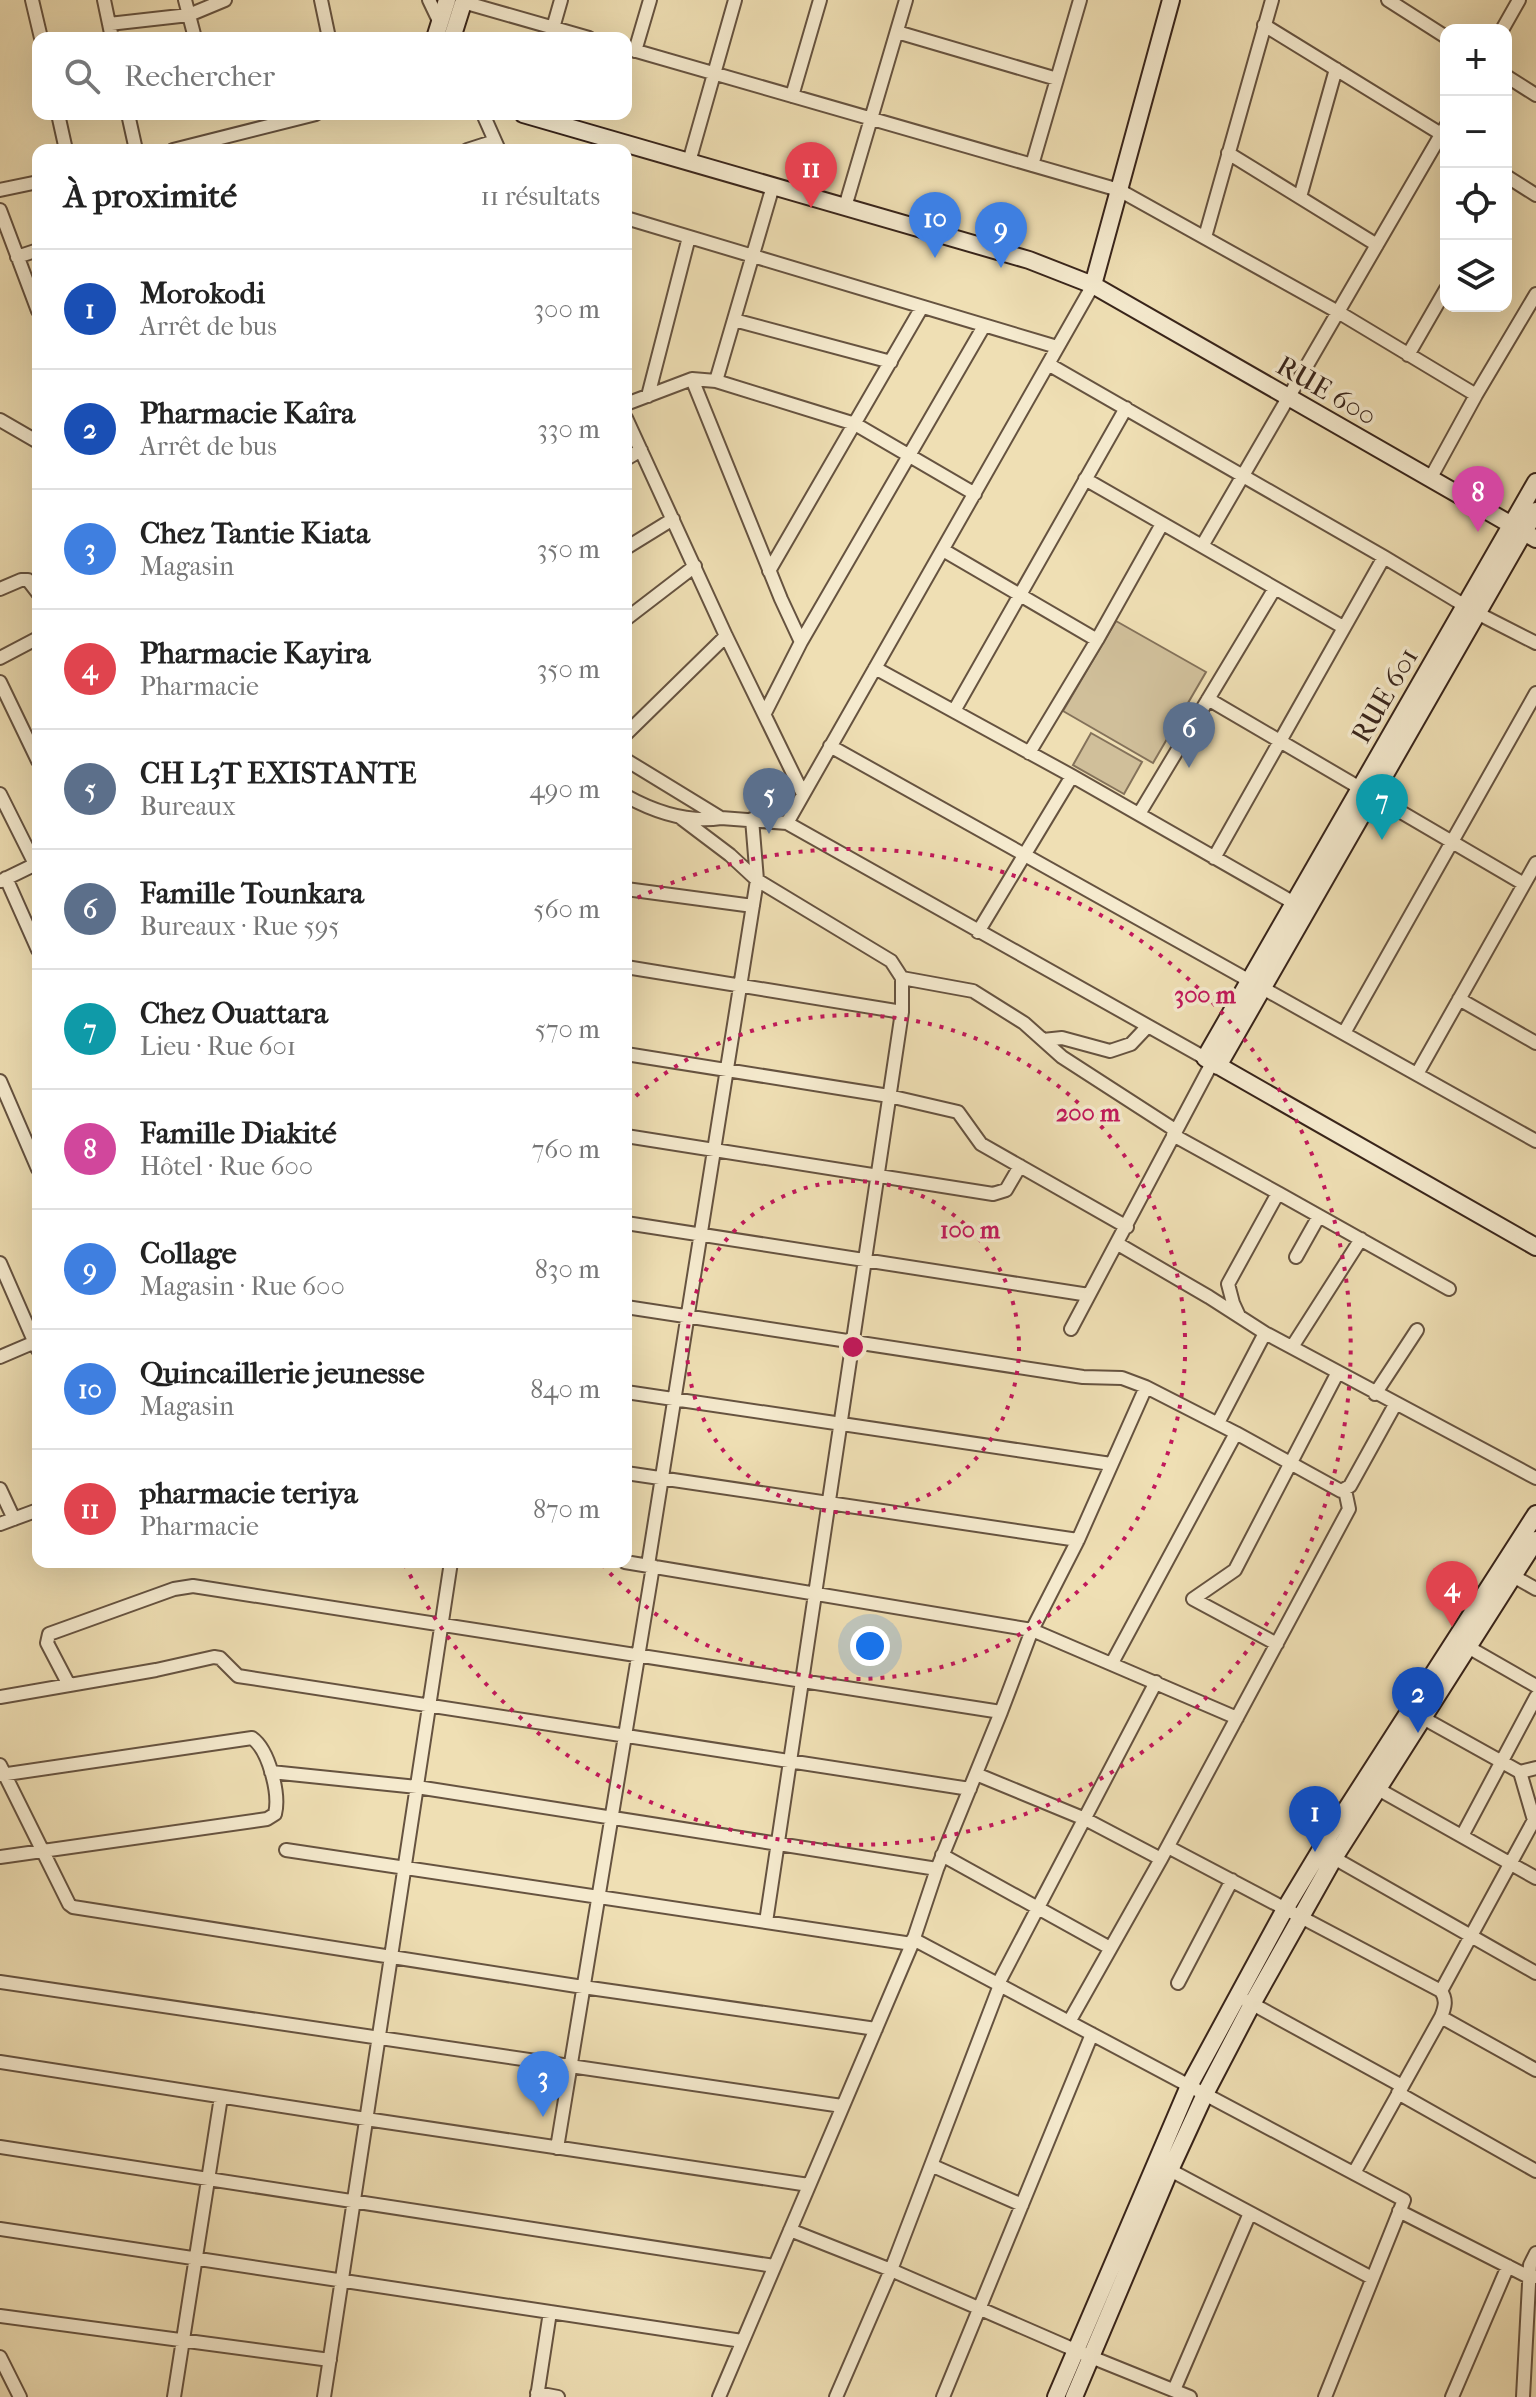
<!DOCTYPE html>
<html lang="fr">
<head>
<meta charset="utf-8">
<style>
	:root { --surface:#fff; --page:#f2f2f2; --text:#222; --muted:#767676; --line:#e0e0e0; --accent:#0b8043 }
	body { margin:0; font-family:"IM FELL French Canon",serif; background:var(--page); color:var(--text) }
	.controls { position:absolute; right:24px; top:24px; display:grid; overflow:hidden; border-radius:16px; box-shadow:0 8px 32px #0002 }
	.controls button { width:72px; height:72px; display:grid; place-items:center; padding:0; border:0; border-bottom:2px solid var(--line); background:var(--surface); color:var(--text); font:40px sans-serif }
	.you { position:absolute; left:870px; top:1646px; width:28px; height:28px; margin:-20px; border:6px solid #fff; border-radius:50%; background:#1a73e8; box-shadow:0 0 0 12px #1a73e833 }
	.badge { display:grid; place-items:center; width:52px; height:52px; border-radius:50%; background:var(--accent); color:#fff; font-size:26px; font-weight:700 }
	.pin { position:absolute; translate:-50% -66px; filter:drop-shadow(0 2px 4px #0008) }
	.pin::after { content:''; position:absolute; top:42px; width:28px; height:24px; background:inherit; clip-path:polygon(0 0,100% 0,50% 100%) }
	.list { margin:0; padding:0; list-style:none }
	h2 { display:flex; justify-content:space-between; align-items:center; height:104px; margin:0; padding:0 32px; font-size:34px }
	h2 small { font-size:26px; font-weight:400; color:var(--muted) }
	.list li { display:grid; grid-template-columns:52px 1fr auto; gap:24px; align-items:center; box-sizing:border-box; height:120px; padding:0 32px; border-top:2px solid var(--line) }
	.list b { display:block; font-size:30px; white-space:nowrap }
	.list p { margin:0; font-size:26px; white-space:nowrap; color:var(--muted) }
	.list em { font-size:26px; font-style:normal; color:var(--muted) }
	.icon { flex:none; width:44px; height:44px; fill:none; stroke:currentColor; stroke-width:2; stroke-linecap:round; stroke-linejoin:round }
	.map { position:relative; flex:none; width:1536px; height:2397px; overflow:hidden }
	.search { position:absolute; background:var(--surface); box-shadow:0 8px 32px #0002; left:32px; top:32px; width:600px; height:88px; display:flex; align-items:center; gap:20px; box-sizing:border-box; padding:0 28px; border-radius:16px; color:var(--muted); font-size:30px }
	.panel { position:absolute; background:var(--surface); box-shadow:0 8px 32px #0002; left:32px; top:144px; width:600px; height:1424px; border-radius:16px }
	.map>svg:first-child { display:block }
	.green { fill:#d0bf9a; stroke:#84725a; stroke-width:2 }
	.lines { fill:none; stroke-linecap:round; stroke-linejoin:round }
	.street-casing { stroke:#665340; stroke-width:16 }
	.secondary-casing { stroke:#38241a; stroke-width:20 }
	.street { stroke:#f5eace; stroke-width:12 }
	.secondary { stroke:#f5eace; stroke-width:16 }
	.ring { fill:none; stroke:#c2185b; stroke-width:4; stroke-dasharray:4 8 }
	.labels { text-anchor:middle; stroke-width:7; stroke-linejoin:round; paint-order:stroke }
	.street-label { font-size:28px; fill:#38241a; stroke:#f5eace }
	.centre { fill:#c2185b; stroke:#f5eace; stroke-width:4 }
	.ring-label { font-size:24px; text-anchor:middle; font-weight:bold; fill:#c2185b; stroke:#f5eace; stroke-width:7; stroke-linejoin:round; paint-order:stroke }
</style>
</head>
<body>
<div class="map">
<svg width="1536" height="2397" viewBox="0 0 1536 2397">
	<rect width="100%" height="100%" fill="#efdfb4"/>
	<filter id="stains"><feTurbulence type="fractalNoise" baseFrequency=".0025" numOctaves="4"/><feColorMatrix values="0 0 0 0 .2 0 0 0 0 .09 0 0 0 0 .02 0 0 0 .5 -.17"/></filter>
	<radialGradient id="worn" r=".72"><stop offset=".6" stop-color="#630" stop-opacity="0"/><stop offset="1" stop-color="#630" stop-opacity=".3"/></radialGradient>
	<path class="green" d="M1116,621L1206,672L1153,763L1063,711Z
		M1091,733L1142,762L1124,794L1073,765Z"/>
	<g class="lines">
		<g class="street-casing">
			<path id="street" d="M32,0L41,38
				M104,0L112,38
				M185,0L195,38
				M321,0L329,38
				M429,0L440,23
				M1388,0L1446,37
				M463,2L589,38
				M109,24L189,15L225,0
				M1264,25L1446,137
				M553,28L561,0
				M1502,30L1519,0
				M897,32L1057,79
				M626,48L1119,190L1338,312L1476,395
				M635,51L650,0
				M1506,76L1536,95
				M792,96L820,0
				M58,114L66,150
				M128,114L136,150
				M483,114L499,150
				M173,150L316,114
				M467,150L495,141
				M1228,153L1377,245
				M689,162L735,0
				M1032,165L1080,0
				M1506,176L1536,195
				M0,190L38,182
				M1300,197L1336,69
				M845,207L906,0
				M0,210L38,311
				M626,218L1057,347
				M1205,237L1272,0
				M17,257L38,250
				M734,320L891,362
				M1408,355L1446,289
				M1048,364L1384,557L1477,613L1536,643
				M692,379L781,599L801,642
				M716,381L773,186
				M648,396L689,237
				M626,404L692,379L716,381L855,424L975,494
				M626,418L726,636L803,794
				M0,420L38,442
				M626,459L641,450
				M1085,479L1343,627
				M1430,479L1476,395L1536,294
				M1202,546L1446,126
				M626,548L673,519
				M943,550L1097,640
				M769,571L922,307
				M0,589L21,580H28L38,593
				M626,619L695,566
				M0,658L38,638
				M875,668L1072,776L1301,907
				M0,682L38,761
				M1208,699L1524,884
				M954,711L1126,408
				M765,713L801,642L984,326
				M626,734L726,636
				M830,746L1536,1141
				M1029,753L1097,640L1162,524
				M626,760L721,818L787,823L1205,1058
				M0,794L35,864
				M626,796C655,812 688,823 721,818
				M1139,814L1275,588
				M681,818L730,855L757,880L891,961L902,978V1012L766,1922
				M787,823L1093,285
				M1214,858L1384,557
				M6,878L38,950
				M1,881L38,863
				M626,889L753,906
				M978,932L1072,776
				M626,967L902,1012
				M902,978L973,991L1024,1023L1062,1057L1175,1130
				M1459,999L1536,1043
				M1344,1033L1536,693
				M1043,1040L1062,1038L1110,1051L1131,1044L1147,1027
				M626,1054L889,1096L958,1112L981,1144L1127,1227
				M1417,1074L1536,863
				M0,1081L38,1169
				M1173,1135L1278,1193L1228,1284L1233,1303L1239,1316
				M626,1136L993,1194L1006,1190L1020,1166
				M1278,1193L1449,1289
				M626,1223L1089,1295
				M1118,1244L1209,1297L1265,1333L1536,1478
				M1296,1257L1319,1216
				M0,1263L38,1350
				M626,1307L1083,1377L1122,1378L1146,1387L1078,1540L1032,1630L1001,1712L937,1869L912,1944L719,2397
				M1071,1329L1212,1063
				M1292,1347L1361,1239
				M0,1357L35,1342
				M1146,1387L1236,1433L1341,1491L1350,1486L1396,1403
				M626,1392L1111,1464
				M1375,1394L1417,1330
				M1218,1423L1265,1333
				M626,1473L1078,1540
				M0,1489L14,1519
				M0,1524L38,1510
				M625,1562L1032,1630L1237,1718
				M648,1565L757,880L752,819
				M1513,1576L1536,1589
				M1277,1644L1193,1599L1235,1570L1338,1372
				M1468,1647L1536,1686
				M1112,1663L1236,1433
				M69,1685L47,1643L49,1634L174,1589L193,1586L1001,1712
				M0,1697L156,1670L214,1657L220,1658L238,1676L970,1789
				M1423,1718L1520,1772
				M0,1765L69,1904L73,1907L583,1987L876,2029
				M271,1772L417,1787L937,1869
				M976,1774L1085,1819L1161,1859
				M0,1775L252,1738C269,1750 280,1794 275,1814L267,1819L0,1857
				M1378,1789L1536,1878
				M1462,1836L1536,1697
				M1168,1847L1441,1991C1447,2000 1445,2007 1441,2017L1354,2173
				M286,1850L912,1944
				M942,1855L1110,1948
				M1334,1858L1536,1973
				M913,1939L1404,2200L1325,2397
				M0,1982L842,2106
				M1178,1983L1232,1880
				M998,1984L1156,1682
				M1441,1991L1534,1820L1520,1772L1536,1768
				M1247,2001L1402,2086
				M1441,2017L1536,2070
				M1069,2022L1161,1859L1349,1509L1345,1490
				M0,2062L366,2119L809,2185
				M1398,2093L1536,2171
				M0,2147L774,2266
				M557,2148L653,1566
				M933,2166L1022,2205
				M1170,2170L1372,2278
				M1399,2211L1529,2277H1536
				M0,2229L742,2341
				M790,2230L891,2270L1091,2357L1190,2397
				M0,2316L330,2360
				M0,2357L20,2397
				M1174,2390L1250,2213
				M537,2393L558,2397
				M174,2397L221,2097
				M324,2397L451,1562
				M537,2397L550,2312
				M836,2397L891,2270L1000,1985
				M943,2397L1092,2034
				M1452,2397L1508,2266
				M1523,2397L1530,2265L1536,2253"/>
		</g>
		<g class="secondary-casing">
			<path id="secondary" d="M435,38L447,0
				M452,38L464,0
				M523,114L1029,260L1093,285L1536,539
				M1093,285L1171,0
				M1536,482L1205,1058L1536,1247
				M1218,1066L1536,511
				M1056,2397L1189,2086L1285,1909L1329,1836L1536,1514
				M1074,2397L1170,2170L1205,2094L1252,2004L1334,1858L1536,1540"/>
		</g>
		<use href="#street" class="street"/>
		<use href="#secondary" class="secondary"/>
	</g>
	<g class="ring">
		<circle cx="853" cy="1347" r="166"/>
		<path d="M627 1104A332 332 0 1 1 601 1563"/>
		<path d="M627 903A498 498 0 1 1 405 1565"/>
	</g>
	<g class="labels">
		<g class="street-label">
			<text transform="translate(1327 390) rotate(30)" y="10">RUE 600</text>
			<text transform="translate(1384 695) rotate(-60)" y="10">RUE 601</text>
		</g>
	</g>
	<circle cx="853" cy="1347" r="12" class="centre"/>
	<g class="ring-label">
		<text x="1205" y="1003">300 m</text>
		<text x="1088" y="1121">200 m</text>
		<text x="970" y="1238">100 m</text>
	</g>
	<rect width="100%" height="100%" filter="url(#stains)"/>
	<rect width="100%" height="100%" fill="url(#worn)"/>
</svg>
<div class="controls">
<button>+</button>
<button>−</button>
<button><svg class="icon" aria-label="locate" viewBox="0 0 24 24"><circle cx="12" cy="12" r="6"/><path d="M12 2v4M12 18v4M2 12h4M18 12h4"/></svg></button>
<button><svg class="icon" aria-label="layers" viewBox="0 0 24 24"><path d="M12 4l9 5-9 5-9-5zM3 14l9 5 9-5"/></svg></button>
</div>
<div class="you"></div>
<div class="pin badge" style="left:1315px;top:1852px;background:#1a4fb4">1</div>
<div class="pin badge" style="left:1418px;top:1733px;background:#1a4fb4">2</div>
<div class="pin badge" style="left:543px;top:2117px;background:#3f7fe0">3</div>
<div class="pin badge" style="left:1452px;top:1627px;background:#e0444e">4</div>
<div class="pin badge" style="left:769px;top:834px;background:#5c6f8a">5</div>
<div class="pin badge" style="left:1189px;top:768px;background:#5c6f8a">6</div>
<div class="pin badge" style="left:1382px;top:840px;background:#0f9aa8">7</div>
<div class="pin badge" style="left:1478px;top:532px;background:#d1479c">8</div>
<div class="pin badge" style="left:1001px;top:268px;background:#3f7fe0">9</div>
<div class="pin badge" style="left:935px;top:258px;background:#3f7fe0">10</div>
<div class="pin badge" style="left:811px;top:208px;background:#e0444e">11</div>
<div class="search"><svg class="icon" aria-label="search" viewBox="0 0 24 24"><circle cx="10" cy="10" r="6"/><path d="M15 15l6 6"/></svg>Rechercher</div>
<section class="panel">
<h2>À proximité<small>11 résultats</small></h2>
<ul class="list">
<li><span class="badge" style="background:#1a4fb4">1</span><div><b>Morokodi</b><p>Arrêt de bus</p></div><em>300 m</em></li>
<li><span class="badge" style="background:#1a4fb4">2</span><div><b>Pharmacie Kaîra</b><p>Arrêt de bus</p></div><em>330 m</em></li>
<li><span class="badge" style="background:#3f7fe0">3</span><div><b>Chez Tantie Kiata</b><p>Magasin</p></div><em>350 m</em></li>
<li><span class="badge" style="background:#e0444e">4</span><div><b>Pharmacie Kayira</b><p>Pharmacie</p></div><em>350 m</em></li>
<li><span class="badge" style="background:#5c6f8a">5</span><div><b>CH L3T EXISTANTE</b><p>Bureaux</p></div><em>490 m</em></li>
<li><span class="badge" style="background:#5c6f8a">6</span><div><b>Famille Tounkara</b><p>Bureaux · Rue 595</p></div><em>560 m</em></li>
<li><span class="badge" style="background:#0f9aa8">7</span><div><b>Chez Ouattara</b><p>Lieu · Rue 601</p></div><em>570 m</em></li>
<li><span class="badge" style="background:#d1479c">8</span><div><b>Famille Diakité</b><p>Hôtel · Rue 600</p></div><em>760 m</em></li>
<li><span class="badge" style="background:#3f7fe0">9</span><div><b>Collage</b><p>Magasin · Rue 600</p></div><em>830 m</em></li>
<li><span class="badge" style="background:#3f7fe0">10</span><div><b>Quincaillerie jeunesse</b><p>Magasin</p></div><em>840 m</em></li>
<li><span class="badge" style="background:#e0444e">11</span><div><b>pharmacie teriya</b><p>Pharmacie</p></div><em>870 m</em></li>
</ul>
</section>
</div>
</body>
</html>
